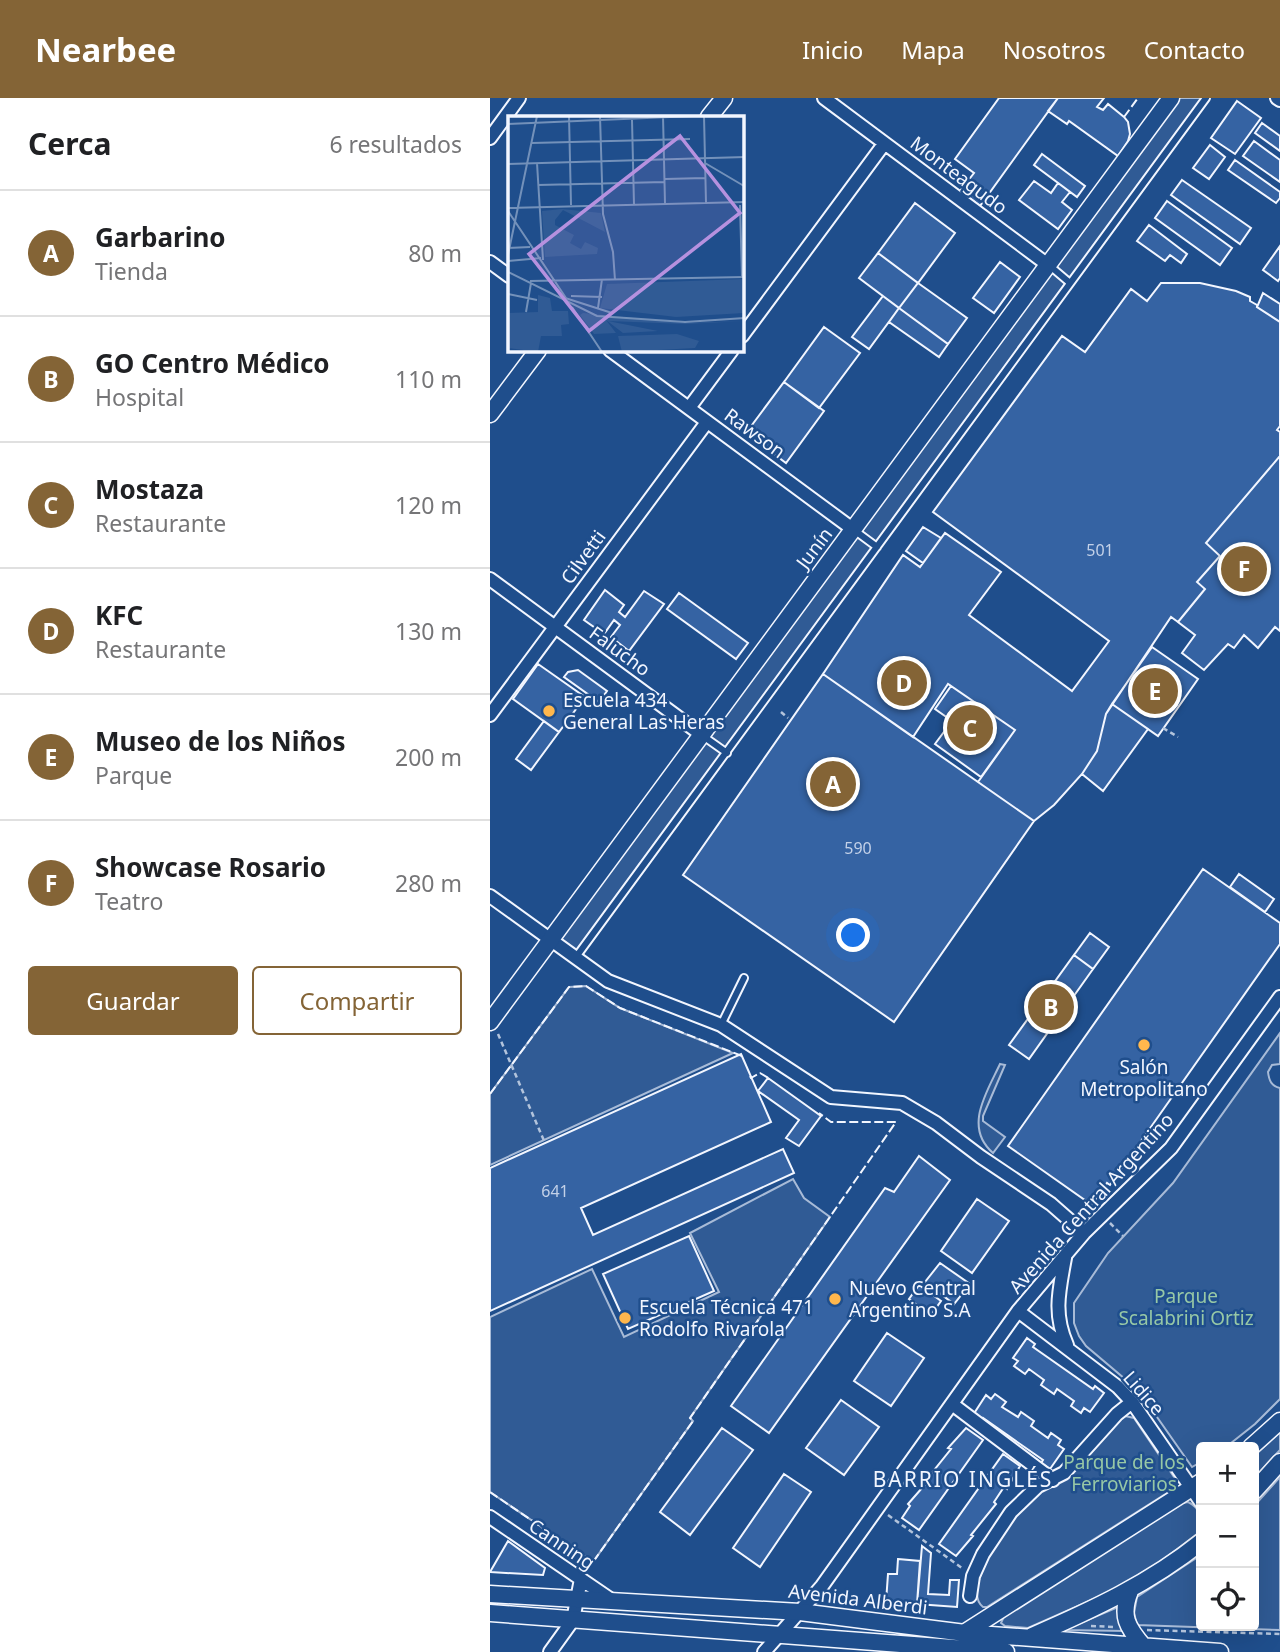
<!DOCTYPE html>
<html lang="es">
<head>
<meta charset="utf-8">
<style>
	:root { --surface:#fff; --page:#f6f6f6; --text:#202124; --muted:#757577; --line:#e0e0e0; --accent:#846436 }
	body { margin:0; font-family:"Noto Sans",sans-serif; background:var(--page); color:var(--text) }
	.controls { position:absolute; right:21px; bottom:21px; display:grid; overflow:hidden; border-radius:7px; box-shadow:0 7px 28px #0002 }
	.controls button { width:63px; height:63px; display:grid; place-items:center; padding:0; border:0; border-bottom:2px solid var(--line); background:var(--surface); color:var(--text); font:35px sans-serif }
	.you { position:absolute; left:364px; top:838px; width:24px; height:24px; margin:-18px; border:5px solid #fff; border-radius:50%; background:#1a73e8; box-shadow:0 0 0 10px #1a73e833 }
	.badge { display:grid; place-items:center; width:46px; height:46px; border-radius:50%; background:var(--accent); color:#fff; font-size:23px; font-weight:700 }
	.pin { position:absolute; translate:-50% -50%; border:4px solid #fff; box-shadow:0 2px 7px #0006 }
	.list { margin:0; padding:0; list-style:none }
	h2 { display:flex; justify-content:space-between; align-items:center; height:91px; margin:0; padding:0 28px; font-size:30px }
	h2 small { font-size:23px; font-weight:400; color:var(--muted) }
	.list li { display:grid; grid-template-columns:46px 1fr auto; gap:21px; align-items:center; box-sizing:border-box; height:126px; padding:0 28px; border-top:2px solid var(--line) }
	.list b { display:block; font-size:26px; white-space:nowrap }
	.list p { margin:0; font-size:23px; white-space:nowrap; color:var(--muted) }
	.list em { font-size:23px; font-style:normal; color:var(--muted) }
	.actions { display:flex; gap:14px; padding:21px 28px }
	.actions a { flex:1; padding:16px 0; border:2px solid var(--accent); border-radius:7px; text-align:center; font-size:24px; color:var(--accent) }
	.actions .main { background:var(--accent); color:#fff }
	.icon { flex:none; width:38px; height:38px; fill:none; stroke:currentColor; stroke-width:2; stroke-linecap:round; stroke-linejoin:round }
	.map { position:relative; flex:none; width:790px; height:1554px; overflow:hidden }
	header { display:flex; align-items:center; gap:42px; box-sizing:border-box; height:98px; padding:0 35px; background:var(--accent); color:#fff }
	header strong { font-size:33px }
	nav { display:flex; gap:38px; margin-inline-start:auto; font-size:24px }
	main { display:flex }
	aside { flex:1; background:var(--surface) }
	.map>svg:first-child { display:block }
	.green { fill:#305b95; stroke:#a8bbd7; stroke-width:2 }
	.building { fill:#3563a3; stroke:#f2f6ff; stroke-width:2 }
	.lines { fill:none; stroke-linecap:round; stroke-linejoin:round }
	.service-casing { stroke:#f2f6ff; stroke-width:10 }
	.minor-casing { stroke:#f2f6ff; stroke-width:16 }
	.secondary-casing { stroke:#f2f6ff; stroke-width:19 }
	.path { stroke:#b3c4dc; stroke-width:2.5; stroke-dasharray:5 3.5; stroke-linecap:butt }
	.service { stroke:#1f4e8c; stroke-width:6 }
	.minor { stroke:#1f4e8c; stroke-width:12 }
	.secondary { stroke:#1f4e8c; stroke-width:16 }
	.fence { stroke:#f2f6ff; stroke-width:2; stroke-dasharray:9 3.5; stroke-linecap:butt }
	.poi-dot { fill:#ffb74d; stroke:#1f4e8c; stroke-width:2.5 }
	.labels { text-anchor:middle; stroke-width:5; stroke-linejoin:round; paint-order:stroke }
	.number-label { font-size:16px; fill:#c3d1e8 }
	.street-label { font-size:19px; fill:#f2f6ff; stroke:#1f4e8c }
	.poi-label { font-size:19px; fill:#f2f6ff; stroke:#1f4e8c; text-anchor:start }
	.park-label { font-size:19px; fill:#97c8a6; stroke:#1f4e8c }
	.neighbourhood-label { font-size:21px; letter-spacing:2px; fill:#f2f6ff; stroke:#1f4e8c }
	.inset-road { fill:none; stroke:#7391ba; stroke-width:2 }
	.view { fill:#b691df; fill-opacity:0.15; stroke:#b691df; stroke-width:3.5 }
	.inset-edge { fill:none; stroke:#f2f6ff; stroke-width:3.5 }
</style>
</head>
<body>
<header>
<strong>Nearbee</strong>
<nav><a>Inicio</a><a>Mapa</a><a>Nosotros</a><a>Contacto</a></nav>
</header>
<main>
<aside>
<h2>Cerca<small>6 resultados</small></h2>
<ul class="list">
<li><span class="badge">A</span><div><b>Garbarino</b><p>Tienda</p></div><em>80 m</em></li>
<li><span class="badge">B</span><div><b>GO Centro Médico</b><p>Hospital</p></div><em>110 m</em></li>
<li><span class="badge">C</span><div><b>Mostaza</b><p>Restaurante</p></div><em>120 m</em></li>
<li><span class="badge">D</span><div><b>KFC</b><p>Restaurante</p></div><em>130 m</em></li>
<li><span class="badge">E</span><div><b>Museo de los Niños</b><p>Parque</p></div><em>200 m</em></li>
<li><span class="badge">F</span><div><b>Showcase Rosario</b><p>Teatro</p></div><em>280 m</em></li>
</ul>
<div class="actions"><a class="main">Guardar</a><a>Compartir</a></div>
</aside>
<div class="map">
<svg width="790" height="1554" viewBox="0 0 790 1554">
	<rect width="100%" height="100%" fill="#1f4e8c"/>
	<path class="green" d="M681,0H716L85,860L61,843Z
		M96,888L130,910L243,955L0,1067V996L79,889Z
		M790,935V966L782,967L778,974C779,982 781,988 790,990V1301L765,1326L736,1349H711V1364L702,1369L648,1292L596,1248L589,1238L584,1225V1205L618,1155L683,1085Z
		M510,966L515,967L493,1018V1023L515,1039L503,1055C473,1029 497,994 510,966Z
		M303,1081L314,1100L340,1119L200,1320L203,1323L103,1464L0,1394V1219L102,1171L134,1239L229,1194L200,1135Z
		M635,1318L644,1320L684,1379L683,1388L677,1395L497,1509H493C468,1490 528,1409 546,1395C559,1385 575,1382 587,1370C603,1354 615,1329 635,1318Z
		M790,1334V1352L764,1380V1358Z
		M790,1379V1532L647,1527L644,1515L647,1499L711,1457V1528H764V1408Z
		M698,1404C711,1410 711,1420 711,1433L670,1464L622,1493L538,1530L515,1528L511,1525L515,1516L693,1405Z
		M628,1509L635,1533L574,1532Z"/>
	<path class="building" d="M509,0H568L490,108L470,93L484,75L465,61Z
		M568,0H614L607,9L613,12L618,6L634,19L638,24L640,36L638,43L628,58L579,23L577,26L558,13Z
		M747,3L771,20L745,56L721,40Z
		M772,25L790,38V53L765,35Z
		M764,43L790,62V84L753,58Z
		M720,47L735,59L719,81L703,70Z
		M552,56L595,88L587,99L544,67Z
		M745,62L790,94V100L786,105L738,72Z
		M692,82L761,130L750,146L681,97Z
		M544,83L561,95L568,85L580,94L572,104L582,112L568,131L529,102Z
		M677,103L742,150L730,167L665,120Z
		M425,105L465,135L428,185L388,155Z
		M659,127L697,156L691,165L680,157L675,163L647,143Z
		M790,148V180L788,183L773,172Z
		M388,155L428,185L409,210L369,180Z
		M510,164L530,179L504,215L483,200Z
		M428,185L477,220L458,246L409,210Z
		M671,185H710L746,193L760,199V203L767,207V209L790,224V328L787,332L790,334V358L716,445L730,458L707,484L715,491L688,524L681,519L616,616L607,653L592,676L564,707L544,723L488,684L525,632L458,586L423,639L333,576L413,457L430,469L455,435L511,474L479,517L582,593L619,543L443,414L572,238L595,254L641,191L657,203Z
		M773,195L790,206V224L767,209Z
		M393,198L409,210L379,251L362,239Z
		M409,210L458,246L449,259L399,224Z
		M334,229L370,255L329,310L294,284Z
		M294,284L334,313L296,365L256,335Z
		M790,358V533L785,529L768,550L754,537L744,550L738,546L714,572L692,555L705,537L688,524L715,491L707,484L730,458L716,445Z
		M433,429L451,440L433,465L416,453Z
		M115,492L134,507L129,514L135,519L154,493L174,506L139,553L121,539L130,527L124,522L114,536L94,522Z
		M189,495L258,545L246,561L177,511Z
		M662,549L708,581L668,638L622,606Z
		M48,566L95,599L69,634L23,601Z
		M88,572L117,593L109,604L74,579L78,574Z
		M333,576L544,723L404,924L193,777Z
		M461,588L525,632L491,679L445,646L462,623L445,611Z
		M622,606L658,631L613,693L592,676L607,653L616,616Z
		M54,623L69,634L41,672L26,661Z
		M713,771L790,825V846L620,1087L617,1085L602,1107L518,1048Z
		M749,776L784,801L775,814L740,789Z
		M600,835L619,849L603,871L584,857Z
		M584,857L603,871L539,961L519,947Z
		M251,956L281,1024L91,1110L103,1137L293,1051L304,1075L0,1213V1070Z
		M278,980L331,1018L309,1048L296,1040L309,1022L268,993Z
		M429,1058L460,1082L279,1335L241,1308L395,1090L404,1094Z
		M487,1101L519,1123L482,1175L451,1153Z
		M199,1138L224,1193L138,1231L113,1176Z
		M450,1165L480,1186L464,1206L435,1184Z
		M429,1187L451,1203L441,1217L419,1201Z
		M397,1235L434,1260L401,1308L364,1283Z
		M537,1240L545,1246L543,1249L603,1291L605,1288L614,1295L600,1314L594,1310L591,1315L581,1308L584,1303L567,1291L564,1296L551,1287L554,1282L539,1271L535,1276L524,1268L528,1263L523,1260Z
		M505,1296L516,1304L512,1309L528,1319L531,1314L544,1323L541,1328L558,1340L561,1335L571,1342L568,1347L574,1351L560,1371L551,1365L553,1362L493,1320L491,1323L483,1317L496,1297L501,1301Z
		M351,1302L389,1329L354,1377L316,1350Z
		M232,1330L263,1352L200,1437L170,1414Z
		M476,1330L493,1342L429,1432L412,1420L420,1408L418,1406L439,1382L437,1381L461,1351L458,1350Z
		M513,1356L530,1368L517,1391L514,1389L504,1404L506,1406L481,1437L483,1438L466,1458L449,1446Z
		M294,1376L321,1394L270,1469L243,1450Z
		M18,1443L55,1470L53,1477L0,1474Z
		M432,1448L441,1455L438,1496L459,1497L460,1482H469L467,1509L427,1506Z
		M408,1461L430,1463L427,1506L396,1504L398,1476H407Z"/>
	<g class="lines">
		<g class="service-casing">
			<path id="service" d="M560,168L580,185
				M364,432L387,449
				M213,638L237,655
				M86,859L716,0
				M231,927L254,880"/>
		</g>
		<g class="minor-casing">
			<path id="minor" d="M334,0L558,167
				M787,0L790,2
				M0,40L29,0
				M0,164L19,178
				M252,238L394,46
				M120,252L364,432
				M199,310L242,252
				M0,481L212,637
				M0,617L217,324
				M0,798L118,883L231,927L341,999L412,1005L446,1025L491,1059L561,1106L594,1135
				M575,1160C569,1193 563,1216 577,1247
				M528,1213L628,1289L642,1304L711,1404
				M462,1306L563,1382
				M0,1419L123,1503
				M480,1498L483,1478L493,1456L521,1414L548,1388L574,1375L627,1316L642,1304
				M60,1554L83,1522L91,1481
				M274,1554L332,1488L528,1213L594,1135L681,1050L790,899"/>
		</g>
		<g class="secondary-casing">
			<path id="secondary" d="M219,19L234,0
				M0,316L48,252
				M0,924L681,0
				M761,1349L790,1323
				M764,1393L790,1364
				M640,1493C630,1518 637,1529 654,1549
				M0,1496L310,1514L475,1535L730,1554
				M0,1515L516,1554
				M474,1535L711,1384
				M542,1538C602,1512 660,1485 711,1444"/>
		</g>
		<path class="path" d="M291,614L298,620
			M673,630L688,639
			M8,936L55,1045
			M620,1125L633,1138
			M398,1417L472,1470
			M601,1528L626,1529
			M657,1532L790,1536"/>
		<use href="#service" class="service"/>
		<use href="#minor" class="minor"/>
		<use href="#secondary" class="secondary"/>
		<path class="fence" d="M634,19L648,0
			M260,978L261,980L270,975L280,981
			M0,996L79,889L96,888L130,910L252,958
			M0,1394L103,1464L203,1323L200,1320L406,1024H341L329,1015"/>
	</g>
	<g class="poi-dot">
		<circle cx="59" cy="613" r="7"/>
		<circle cx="654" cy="947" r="7"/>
		<circle cx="345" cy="1201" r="7"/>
		<circle cx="135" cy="1220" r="7"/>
	</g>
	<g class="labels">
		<g class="number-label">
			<text x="610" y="458">501</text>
			<text x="368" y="756">590</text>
			<text x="65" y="1099">641</text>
		</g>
		<g class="street-label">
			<text transform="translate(469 77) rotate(37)" y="7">Monteagudo</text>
			<text transform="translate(265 335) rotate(36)" y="7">Rawson</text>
			<text transform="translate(324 450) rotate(-53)" y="7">Junín</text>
			<text transform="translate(93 459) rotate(-54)" y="7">Cilvetti</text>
			<text transform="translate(130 553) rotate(36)" y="7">Falucho</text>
			<text transform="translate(601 1105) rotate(-48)" y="7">Avenida Central Argentino</text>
			<text transform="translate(654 1295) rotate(49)" y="7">Lidice</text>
			<text transform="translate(72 1446) rotate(34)" y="7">Canning</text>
			<text transform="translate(368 1501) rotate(7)" y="7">Avenida Alberdi</text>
		</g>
		<g class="poi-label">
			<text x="73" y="609">Escuela 434<tspan x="73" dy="22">General Las Heras</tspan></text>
			<text x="654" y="976" text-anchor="middle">Salón<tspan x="654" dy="22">Metropolitano</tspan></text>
			<text x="359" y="1197">Nuevo Central<tspan x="359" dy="22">Argentino S.A</tspan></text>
			<text x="149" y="1216">Escuela Técnica 471<tspan x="149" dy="22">Rodolfo Rivarola</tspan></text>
		</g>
		<g class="park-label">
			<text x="696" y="1205">Parque<tspan x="696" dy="22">Scalabrini Ortiz</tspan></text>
			<text x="634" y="1371">Parque de los<tspan x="634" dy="22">Ferroviarios</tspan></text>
		</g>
		<g class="neighbourhood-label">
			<text x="473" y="1389">BARRIO INGLÉS</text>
		</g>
	</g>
	<g transform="translate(18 18)">
		<rect width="236" height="236" fill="#1f4e8c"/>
		<path d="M54,93L93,97L97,116L55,94L47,104V109L66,119L62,127L73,133L77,126L90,132L89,138L37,141L34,95ZM236,163V197L168,201L92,192L99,168ZM30,179L42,182L44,195H60L61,208L53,209L54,220H33L30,236L0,232V197L30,196ZM75,197L177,207L237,205L177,208L100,205L150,215L115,217L98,204L108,217L86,218L72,199ZM169,218L191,225L187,232L114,236L110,220Z" fill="#305b95"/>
		<path class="inset-road" d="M61,0L63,89M92,0L95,98L105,136L107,164M155,0L157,88M196,0L198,87M124,4L126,89M0,8L185,0M24,27L182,23M29,47L35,144M197,47L236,70M0,48L237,41M157,63L197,62M30,69L157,66M232,89L234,161M0,92L237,86M0,95L58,182M0,132L22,131M0,139L29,0M0,145L33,142M0,156L89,200L177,206L237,202M22,165L237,161M0,178L29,184M63,180L94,181M54,181L104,197M64,191L94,236M90,192L94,163M18,196L23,167"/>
		<path class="view" d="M172,20L232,97L81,215L21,138Z"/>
		<rect width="236" height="236" class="inset-edge"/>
	</g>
</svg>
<div class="controls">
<button>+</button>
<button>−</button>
<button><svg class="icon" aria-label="locate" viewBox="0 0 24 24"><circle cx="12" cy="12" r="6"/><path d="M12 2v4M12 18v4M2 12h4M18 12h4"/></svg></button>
</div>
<div class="you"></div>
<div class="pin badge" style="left:343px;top:686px">A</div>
<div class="pin badge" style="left:561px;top:909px">B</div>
<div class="pin badge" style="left:480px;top:630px">C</div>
<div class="pin badge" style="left:414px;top:585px">D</div>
<div class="pin badge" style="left:665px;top:593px">E</div>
<div class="pin badge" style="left:754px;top:471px">F</div>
</div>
</main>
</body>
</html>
